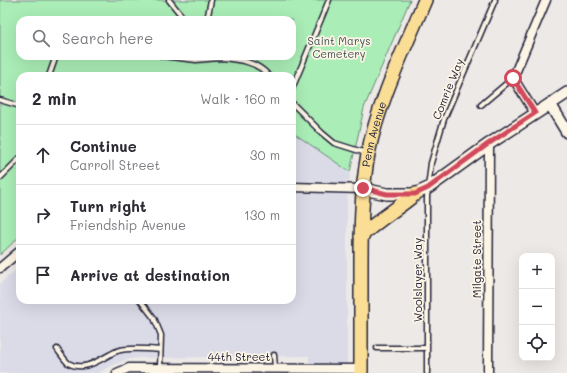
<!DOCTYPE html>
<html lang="en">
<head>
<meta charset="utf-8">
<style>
	:root { --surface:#fff; --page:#f2f2f3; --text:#2b2b33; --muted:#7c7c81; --line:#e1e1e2 }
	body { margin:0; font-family:Mali,sans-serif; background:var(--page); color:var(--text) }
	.controls { position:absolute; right:12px; bottom:12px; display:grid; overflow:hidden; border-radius:8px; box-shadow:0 4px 16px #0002 }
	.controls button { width:36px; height:36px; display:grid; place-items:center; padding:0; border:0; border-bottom:1px solid var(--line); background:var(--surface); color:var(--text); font:20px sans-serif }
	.stop { position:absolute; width:12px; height:12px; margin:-9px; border:3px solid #d1495b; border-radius:50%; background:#fff }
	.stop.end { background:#d1495b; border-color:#fff; box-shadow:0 1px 4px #0008 }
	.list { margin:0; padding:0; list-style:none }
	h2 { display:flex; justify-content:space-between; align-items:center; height:52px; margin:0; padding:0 16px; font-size:17px }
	h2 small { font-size:13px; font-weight:400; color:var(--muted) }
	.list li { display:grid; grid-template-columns:26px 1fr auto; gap:12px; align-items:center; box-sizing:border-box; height:60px; padding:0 16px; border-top:1px solid var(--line) }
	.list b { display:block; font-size:15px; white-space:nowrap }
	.list p { margin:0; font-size:13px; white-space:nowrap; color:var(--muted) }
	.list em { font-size:13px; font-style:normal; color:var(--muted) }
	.icon { flex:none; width:22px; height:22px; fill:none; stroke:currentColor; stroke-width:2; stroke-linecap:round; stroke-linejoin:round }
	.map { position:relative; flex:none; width:567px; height:373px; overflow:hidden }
	.search { position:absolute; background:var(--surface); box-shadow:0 4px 16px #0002; left:16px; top:16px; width:280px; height:44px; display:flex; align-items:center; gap:10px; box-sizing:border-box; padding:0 14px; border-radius:12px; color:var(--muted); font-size:15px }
	.panel { position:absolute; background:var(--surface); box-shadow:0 4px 16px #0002; left:16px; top:72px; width:280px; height:232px; border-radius:12px }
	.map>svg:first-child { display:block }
	.built { fill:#dbdbe8 }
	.green { fill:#aaedb6; stroke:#668878; fill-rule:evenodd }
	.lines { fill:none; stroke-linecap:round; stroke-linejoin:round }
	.lane-casing { stroke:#22223b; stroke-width:7 }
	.street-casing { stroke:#22223b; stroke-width:11 }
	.secondary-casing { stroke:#22223b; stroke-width:14 }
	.primary-casing { stroke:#22223b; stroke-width:16 }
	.lane { stroke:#fcf5e5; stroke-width:4 }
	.street { stroke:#fcf5e5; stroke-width:8 }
	.secondary { stroke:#fcf5e5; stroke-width:11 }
	.primary { stroke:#fbde96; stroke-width:13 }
	.route { stroke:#d1495b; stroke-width:5 }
	.labels { text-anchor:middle; stroke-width:3.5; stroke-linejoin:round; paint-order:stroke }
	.park-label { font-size:11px; fill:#44555a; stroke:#fcf5e5 }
	.street-label { font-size:11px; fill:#22223b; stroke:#fcf5e5 }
</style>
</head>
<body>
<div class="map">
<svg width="567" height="373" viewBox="0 0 567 373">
	<rect width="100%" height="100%" fill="#ede9e6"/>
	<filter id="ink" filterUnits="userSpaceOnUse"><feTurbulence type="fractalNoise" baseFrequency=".025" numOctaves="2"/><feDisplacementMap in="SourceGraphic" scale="8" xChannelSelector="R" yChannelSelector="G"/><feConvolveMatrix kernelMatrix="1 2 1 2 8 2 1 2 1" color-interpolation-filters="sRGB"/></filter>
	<g filter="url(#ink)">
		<path class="built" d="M292,132L350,172L347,203V373H308L309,356L135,358L122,361L105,369L99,373H0V284L20,266V300H292Z"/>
		<path class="green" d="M0,0H410L364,108L350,172L292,132V76H20V236L0,255ZM20,20H292V56H20Z"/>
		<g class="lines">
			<g class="lane-casing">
				<path id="lane" d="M169,0L185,20
					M207,20L211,0
					M162,56L196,60L219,58
					M217,56L219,58C237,59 257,61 269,76
					M49,76L56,56
					M292,89L329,0
					M0,100L20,106
					M292,103L322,133L334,143L366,153
					M481,105L513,78
					M0,178L20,158
					M140,300L154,318L161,335L160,368
					M377,348H427
					M57,349C60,353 64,359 68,363C85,373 101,358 117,351C128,347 148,349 160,350
					M274,355L275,368
					M427,373V197L431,163L444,119L495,0"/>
			</g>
			<g class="street-casing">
				<path id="street" d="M535,113L513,78L546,0
					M292,187L363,189
					M0,268L20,251
					M117,373L129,368L361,369
					M488,373L489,144"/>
			</g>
			<g class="secondary-casing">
				<path id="secondary" d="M550,104L567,132
					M363,189L387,194H415L428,188L489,144L567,93"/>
			</g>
			<g class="primary-casing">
				<g id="primary">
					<path d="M361,236C378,220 397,209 415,194"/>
					<path id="s1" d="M361,373C361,338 361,304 361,269C361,231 361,192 368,154C379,100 404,50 425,0"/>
				</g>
			</g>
			<use href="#lane" class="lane"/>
			<use href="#street" class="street"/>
			<use href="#secondary" class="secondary"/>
			<use href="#primary" class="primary"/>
		</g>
	</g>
	<g class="lines" filter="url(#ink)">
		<path class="route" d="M363,188L387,194H415L428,188L488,144L535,113L513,78"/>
	</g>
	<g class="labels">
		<g class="park-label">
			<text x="339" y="45">Saint Marys<tspan x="339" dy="13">Cemetery</tspan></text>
		</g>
		<g class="street-label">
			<text transform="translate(448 89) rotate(-68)" y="4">Comrie Way</text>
			<text dy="4" stroke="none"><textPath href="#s1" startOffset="240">Penn Avenue</textPath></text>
			<text transform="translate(477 259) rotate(-90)" y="4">Milgate Street</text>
			<text transform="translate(418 280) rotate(-90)" y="4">Woolslayer Way</text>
			<text x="239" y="361">44th Street</text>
		</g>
	</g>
</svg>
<div class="controls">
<button>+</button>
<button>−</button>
<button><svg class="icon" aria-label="locate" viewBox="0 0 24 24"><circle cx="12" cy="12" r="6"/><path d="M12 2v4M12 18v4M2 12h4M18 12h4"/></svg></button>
</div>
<div class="stop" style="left:513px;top:78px"></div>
<div class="stop end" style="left:363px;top:188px"></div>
<div class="search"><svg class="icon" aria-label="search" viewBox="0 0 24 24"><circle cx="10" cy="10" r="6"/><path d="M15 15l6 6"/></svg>Search here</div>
<section class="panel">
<h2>2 min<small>Walk · 160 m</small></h2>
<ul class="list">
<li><svg class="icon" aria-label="ahead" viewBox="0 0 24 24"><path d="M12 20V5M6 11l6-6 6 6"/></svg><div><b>Continue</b><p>Carroll Street</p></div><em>30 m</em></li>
<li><svg class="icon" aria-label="right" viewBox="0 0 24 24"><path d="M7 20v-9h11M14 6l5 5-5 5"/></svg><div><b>Turn right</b><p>Friendship Avenue</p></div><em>130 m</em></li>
<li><svg class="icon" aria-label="arrive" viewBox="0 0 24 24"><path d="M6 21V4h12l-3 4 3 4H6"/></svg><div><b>Arrive at destination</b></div></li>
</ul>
</section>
</div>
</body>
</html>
